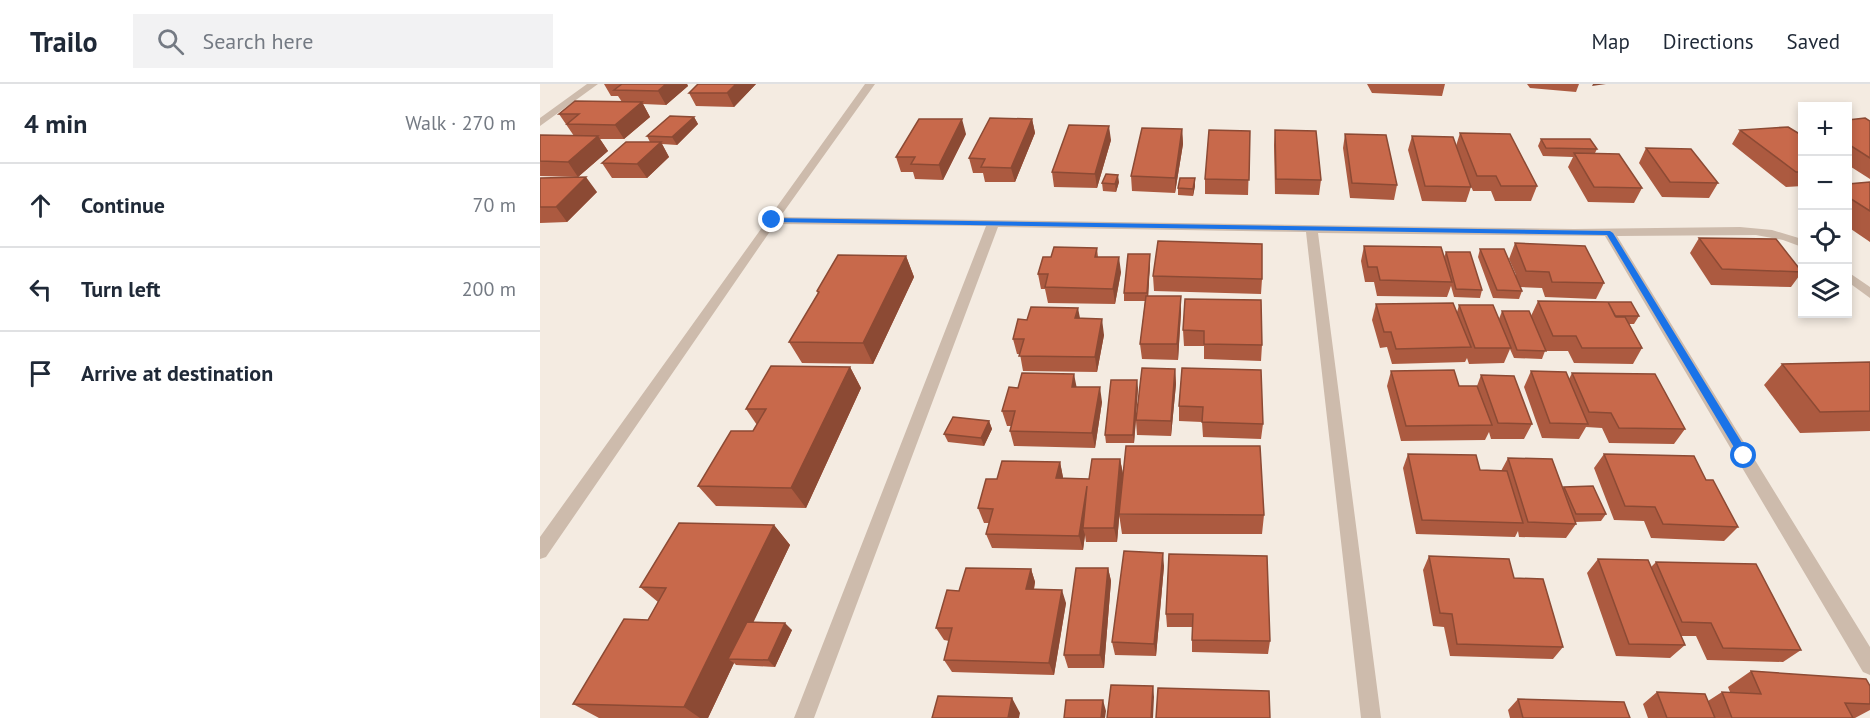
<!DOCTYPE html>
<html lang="en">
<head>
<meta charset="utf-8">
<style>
	:root { --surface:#fff; --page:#f2f2f3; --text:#1f2937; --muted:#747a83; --line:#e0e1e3 }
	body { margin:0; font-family:"PT Sans",sans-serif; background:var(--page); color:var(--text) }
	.controls { position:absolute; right:18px; top:18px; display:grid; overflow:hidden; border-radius:0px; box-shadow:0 3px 9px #0003 }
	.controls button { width:54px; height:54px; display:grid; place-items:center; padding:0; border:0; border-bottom:2px solid var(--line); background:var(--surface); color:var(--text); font:30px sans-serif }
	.stop { position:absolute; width:18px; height:18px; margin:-14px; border:4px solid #1a73e8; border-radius:50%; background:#fff }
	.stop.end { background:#1a73e8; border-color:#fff; box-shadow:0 2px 6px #0008 }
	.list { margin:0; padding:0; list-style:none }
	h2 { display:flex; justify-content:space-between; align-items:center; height:78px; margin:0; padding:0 24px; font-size:26px }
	h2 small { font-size:20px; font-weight:400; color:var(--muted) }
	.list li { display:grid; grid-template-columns:39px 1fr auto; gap:18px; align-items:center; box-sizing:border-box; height:84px; padding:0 24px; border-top:2px solid var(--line) }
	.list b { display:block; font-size:22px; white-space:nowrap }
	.list em { font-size:20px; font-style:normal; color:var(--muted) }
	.icon { flex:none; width:33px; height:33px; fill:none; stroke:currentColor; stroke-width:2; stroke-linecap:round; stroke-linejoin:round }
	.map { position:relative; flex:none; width:1330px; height:634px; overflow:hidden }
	header { display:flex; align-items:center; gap:36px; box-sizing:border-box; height:84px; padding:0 30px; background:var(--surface); border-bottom:2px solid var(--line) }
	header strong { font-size:28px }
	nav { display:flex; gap:33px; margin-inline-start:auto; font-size:21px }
	.search { width:420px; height:54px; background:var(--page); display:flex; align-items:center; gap:15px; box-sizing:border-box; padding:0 21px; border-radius:0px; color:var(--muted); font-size:22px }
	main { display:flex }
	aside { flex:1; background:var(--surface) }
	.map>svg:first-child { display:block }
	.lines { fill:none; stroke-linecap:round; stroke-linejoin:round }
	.minor { fill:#cdbbac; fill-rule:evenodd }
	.wall { fill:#ac5a40 }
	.shaded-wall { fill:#8c4a34 }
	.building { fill:#c8694b; stroke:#8c4a34; stroke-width:1.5 }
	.route { fill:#1a73e8 }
</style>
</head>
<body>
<header>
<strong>Trailo</strong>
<div class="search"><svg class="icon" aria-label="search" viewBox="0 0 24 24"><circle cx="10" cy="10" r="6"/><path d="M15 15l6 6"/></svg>Search here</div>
<nav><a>Map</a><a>Directions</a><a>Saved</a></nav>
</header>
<main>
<aside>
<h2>4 min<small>Walk · 270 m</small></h2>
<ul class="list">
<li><svg class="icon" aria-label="ahead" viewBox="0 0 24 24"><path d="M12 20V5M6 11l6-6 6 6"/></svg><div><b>Continue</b></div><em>70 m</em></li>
<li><svg class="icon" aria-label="left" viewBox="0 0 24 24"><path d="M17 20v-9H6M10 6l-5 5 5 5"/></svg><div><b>Turn left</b></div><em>200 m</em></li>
<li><svg class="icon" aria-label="arrive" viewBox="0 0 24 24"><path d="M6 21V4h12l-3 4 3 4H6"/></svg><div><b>Arrive at destination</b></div></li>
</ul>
</aside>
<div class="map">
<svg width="1330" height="634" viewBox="0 0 1330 634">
	<rect width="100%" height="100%" fill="#f4ebe1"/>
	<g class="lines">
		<path class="minor" d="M47,0H58L0,42V34Z
			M325,0H335L240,133L1034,145L1200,143L1232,146L1262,155V163L1243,156L1216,151L1077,152L1330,563V591L1323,588L1065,152L778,149L841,634H821L766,148L458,143L274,634H254L446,142L235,140L6,473L0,475V453Z
			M1308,188L1330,203V214L1308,198Z"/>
	</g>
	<path class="wall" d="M64,0H147L148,2L126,21L103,20L110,33L84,55H60L68,67L38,93L0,92V51L34,52L19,30L82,18L78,12H71Z
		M216,0L194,23L156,22L149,9Z
		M827,0H905L902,12L832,9Z
		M987,0H1039L1036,8L990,4Z
		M154,33L158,40L137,61L122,60L129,73L107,94H72L62,79L110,58L107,52Z
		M492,35L495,49L475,98H445L443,89H433L429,74Z
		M1308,36L1330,37V95L1308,81Z
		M642,45L643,60L635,109L592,107L591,92Z
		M735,46L781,96L779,111L735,110L734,61Z
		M1200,46L1263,52V102L1246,103L1192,60Z
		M710,47L708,111L665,110V95Z
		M920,49L997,102L991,117H955L951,107H933L927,93L931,103L926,118L882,117L868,66L872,52L916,62Z
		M426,50L403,96L375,95L373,88H361L356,73Z
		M805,50L857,101L854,116L810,114L803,64Z
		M1001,55L1057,65L1055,69L1102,104L1094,119L1048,118L1028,83L1033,73L1003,72L998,62Z
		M571,56L557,104L514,103L512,88Z
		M1106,64L1178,99L1169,114L1122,113L1099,79Z
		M1308,82L1312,85L1308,91Z
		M0,94L57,108L27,138L0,139Z
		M655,94V102L653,112L638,111V104Z
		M579,98L576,108L563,107L562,99Z
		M1330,98V158L1308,143V100Z
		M1159,154L1262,188L1251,203L1171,201L1150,169Z
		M975,159L1064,199L1056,215L1005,213L1002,204L980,203L982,207L979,215L953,214L938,173L940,165L976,191L969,175Z
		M824,162L904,173L906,168L942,206L940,214L914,213L911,202L907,213L837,212L834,198H825L821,177Z
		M557,164L558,173L581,188L575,220L508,219L505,205H501L498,190L511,173Z
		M366,172L374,193L333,280L262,279L249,258L278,210L277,207Z
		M610,178L608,212L641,228L638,276L602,275L600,260L605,217H584V209Z
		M613,192L722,195L721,210L614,207Z
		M721,216L722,261L721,277L664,275V262H644L643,246Z
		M998,217L1099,232L1094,240H1089L1102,264L1093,280L1034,279L1028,267H1005L1002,275L974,274L970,265L964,279L929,280L927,274L925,278L852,280L847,263L840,264L832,236L836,220L917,228L919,221L965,250L959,235L962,227L991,232Z
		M540,235L564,251L557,288L483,287L480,270H477L473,255L487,236Z
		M1330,278V347L1260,349L1224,301L1242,280Z
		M310,283L321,304L266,424L176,422L158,402L213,347L217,341L206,325Z
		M642,284L723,340L721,355L663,353L662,338L639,337V322Z
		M635,285L636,300L631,352L597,351L596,337L594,359H566L565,351L598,304L596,331Z
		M851,287L919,302H937L941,291L992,340L984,355H951L949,348L945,356L861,357L847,302Z
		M991,287L1029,295L1032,289L1145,345L1134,360L1069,359L1062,344L1046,343L1039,355L1002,354L984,303Z
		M536,303L562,318L555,364L474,362L470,347L471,342H467L462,327L478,304Z
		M449,337L452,345L444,362L408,358L404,350Z
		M868,370L940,386L961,387L968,374L1023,404L1024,403L1066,430L1061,437L1035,438L1036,440L1026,454L979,453L978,447L975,453L876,450L863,384Z
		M1064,370L1166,396L1198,443L1184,457L1111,454L1104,437L1074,436L1054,384Z
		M580,375L583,390L577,458H546L545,451L543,466L452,464L446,450L449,439H444L438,424L457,395L520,378L523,394L549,395Z
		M579,430L724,431L722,450H582Z
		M234,441L250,461L213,538L252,546L235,583L196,581L194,579L168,634H59L33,620L108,536L118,518L100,503Z
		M629,470L730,557L728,570L652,568V543H627L626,530Z
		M889,472L974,494L1023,563L1013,575L910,572L904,543L893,542L883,486Z
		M1058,475L1111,483L1116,478L1261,566L1243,578L1167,576L1156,552H1141L1145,561L1130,574L1076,572L1047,489Z
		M624,482L616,572L575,571L572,558Z
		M568,484L571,497L564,584H528L524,571Z
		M491,485L495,498L494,506L526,519L514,591L412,588L404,576L409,557L404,556L396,544L419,507Z
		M1211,587L1330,602V626L1315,634H1108L1103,620L1117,608L1168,617L1182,608H1190L1188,603Z
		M978,615L1090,634H970L968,626Z"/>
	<path class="shaded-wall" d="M126,0H147L148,2L126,21L118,7Z
		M196,0H216L194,23L187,9Z
		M1053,0H1066L1052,2Z
		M102,18L110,33L84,55L75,41Z
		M154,33L158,40L137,61L132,53Z
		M422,35L426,50L403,96L399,81Z
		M492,35L495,49L475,98L471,84Z
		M569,42L571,56L557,104L555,90Z
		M642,45L643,60L635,109V94Z
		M58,52L68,67L38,93L28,78Z
		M121,58L129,73L107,94L97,80Z
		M578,91L579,98L576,108L575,100Z
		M46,93L57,108L27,138L16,123Z
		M655,94V102L653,112V105Z
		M610,170V178L608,217L607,209Z
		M366,172L374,193L333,280L323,259Z
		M579,173L581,188L575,220L573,205Z
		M641,212V228L638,276L637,260Z
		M538,224L541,239L535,234Z
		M562,235L564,251L557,288L555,273Z
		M310,283L321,304L266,424L251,404Z
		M635,285L636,300L631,352V337Z
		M534,290L537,305L532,303Z
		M597,296L598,304L594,359L593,351Z
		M560,303L562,318L555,364L552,349Z
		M449,337L452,345L444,362L441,354Z
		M580,375L583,390L577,458L574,444Z
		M520,378L523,393L520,409L516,394Z
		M547,402L543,444L545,451L543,466L539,452Z
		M234,441L250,461L196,575H188L194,579L168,634H160L144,623Z
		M623,469L624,482L616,572L614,560Z
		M568,484L571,497L564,584L560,571Z
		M491,485L495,498L491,519L486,505Z
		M522,506L526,519L514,591L509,579Z
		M245,539L252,546L235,583L228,576Z
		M613,602L614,613L613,634H611Z
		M472,614L480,629L479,634H468Z
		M563,616L566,627L565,634H561Z"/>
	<path class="building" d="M82,0H126L118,7L74,6Z
		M158,0H196L187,9H149Z
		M35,17L102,18L75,41L27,40L39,30H19Z
		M130,32L154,33L132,53L107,52Z
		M450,34L492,35L471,84L441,83L445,75L429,74Z
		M1325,34L1330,37V74L1308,60V36Z
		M379,35H422L399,81L371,80L375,73H356Z
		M529,41L569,42L555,90L512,88Z
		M1248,43L1263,52V88H1256L1200,46Z
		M602,44L642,45L635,94L591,92Z
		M669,46L710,47L709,96L665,95Z
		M735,46L776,47L781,96L736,95Z
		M920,49L970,50L997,102H961L956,92H937Z
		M805,50L846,51L857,101L812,99Z
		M0,51L58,52L28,78L0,77Z
		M872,52L913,53L931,103L885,102Z
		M1001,55H1050L1057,65L1006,64Z
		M86,58H121L97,80L62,79Z
		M1106,64L1151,65L1178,99L1130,98Z
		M1034,69L1079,70L1102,104L1054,103Z
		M566,90L578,91L575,100L562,99Z
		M46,93L16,123H0V94Z
		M640,94H655L653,105L638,104Z
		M1330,98V127L1308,113V100Z
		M1159,154L1236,155L1262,188L1182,185Z
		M618,157L722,160V195L613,192Z
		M975,159L1045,162L1064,199L1012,198L1009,188L986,187Z
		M824,162L901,163L912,198L840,196L837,183H828Z
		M514,163L557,164L555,173H579L573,205L505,203L508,190H498L503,173H511Z
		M940,165H964L982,207L957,206Z
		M906,168H930L942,206L916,205Z
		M588,170H610L607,209H584Z
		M298,171L366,172L323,259L249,258L279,208L277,207Z
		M606,212H641L637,260H600Z
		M645,215L721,216L722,261L664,260V247L643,246Z
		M998,217L1068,218L1076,233H1085L1102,264H1042L1036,252H1013Z
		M1065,218H1091L1099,232H1075L1068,218Z
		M913,219L931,263L856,265L851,248H844L836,220Z
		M919,221H953L971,264H935Z
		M491,223L538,224L535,234L562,235L555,273L479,272L484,255H473L478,235L487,236Z
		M962,227H989L1006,267L977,266Z
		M1330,278V327L1280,328L1242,280Z
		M231,282L310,283L251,404L158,402L191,347H213L226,325H206Z
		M602,284L635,285L631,337L596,336Z
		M642,284L721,286L723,340L662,338L663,323L639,322Z
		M914,286L919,302H937L952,341L866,342L851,287Z
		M991,287L1026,288L1048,340L1010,339Z
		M482,289L534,290L532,303H560L552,349L470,347L475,327H462L469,303L478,304Z
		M1032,289L1115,290L1145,345L1079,344L1071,329L1049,328Z
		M941,291L974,292L992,340L958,339Z
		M571,296H597L593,351H565Z
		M413,333L449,337L441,354L404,350Z
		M586,362H720L724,431L579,430Z
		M868,370L936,371L940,386L967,387L983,439L882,436Z
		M1064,370L1154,372L1166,396H1173L1198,443L1123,440L1115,423L1085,422Z
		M968,374L1012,375L1036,440L988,438Z
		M552,375H580L574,444H543L547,402L539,452L446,450L453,425L438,424L446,395H457L462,377L520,378L516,394L549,395Z
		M1053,402L1066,430H1036L1024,403Z
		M139,439L234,441L144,623L33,620L84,535L108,536L126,504L100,503Z
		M584,467L623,469L614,560L572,558Z
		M629,470L727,472L730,557L652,556L653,530H626Z
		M889,472L969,475L974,494L1003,495L1023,563L917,560L912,530L900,529Z
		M1058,475L1108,476L1145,561L1089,560Z
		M1116,478L1216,480L1261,566L1183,564L1171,539L1142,538Z
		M426,484L491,485L486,505L522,506L509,579L404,576L412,544H396L407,506L419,507Z
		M536,484H568L560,571H524Z
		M207,538L245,539L228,576L188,575Z
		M1211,587L1326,595L1330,602V620L1305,619L1313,634H1192L1182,608L1221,610Z
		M571,601L613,602L611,634H567Z
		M618,604L729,607L730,634H616Z
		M1117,608L1165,610L1175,634H1127Z
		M398,612L472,614L468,634H392Z
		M978,615L1084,618L1090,634H983Z
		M526,616H563L561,634H524Z"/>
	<path class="route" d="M229,134L1070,147L1073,149L1210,372L1204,376L1201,375L1067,151L232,138L228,136Z"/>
</svg>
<div class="controls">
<button>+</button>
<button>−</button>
<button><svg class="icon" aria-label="locate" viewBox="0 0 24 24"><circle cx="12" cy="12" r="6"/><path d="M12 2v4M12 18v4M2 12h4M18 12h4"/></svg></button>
<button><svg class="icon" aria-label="layers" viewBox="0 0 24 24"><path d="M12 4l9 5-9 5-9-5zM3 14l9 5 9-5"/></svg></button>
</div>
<div class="stop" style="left:1204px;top:372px"></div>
<div class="stop end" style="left:232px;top:136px"></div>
</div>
</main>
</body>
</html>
